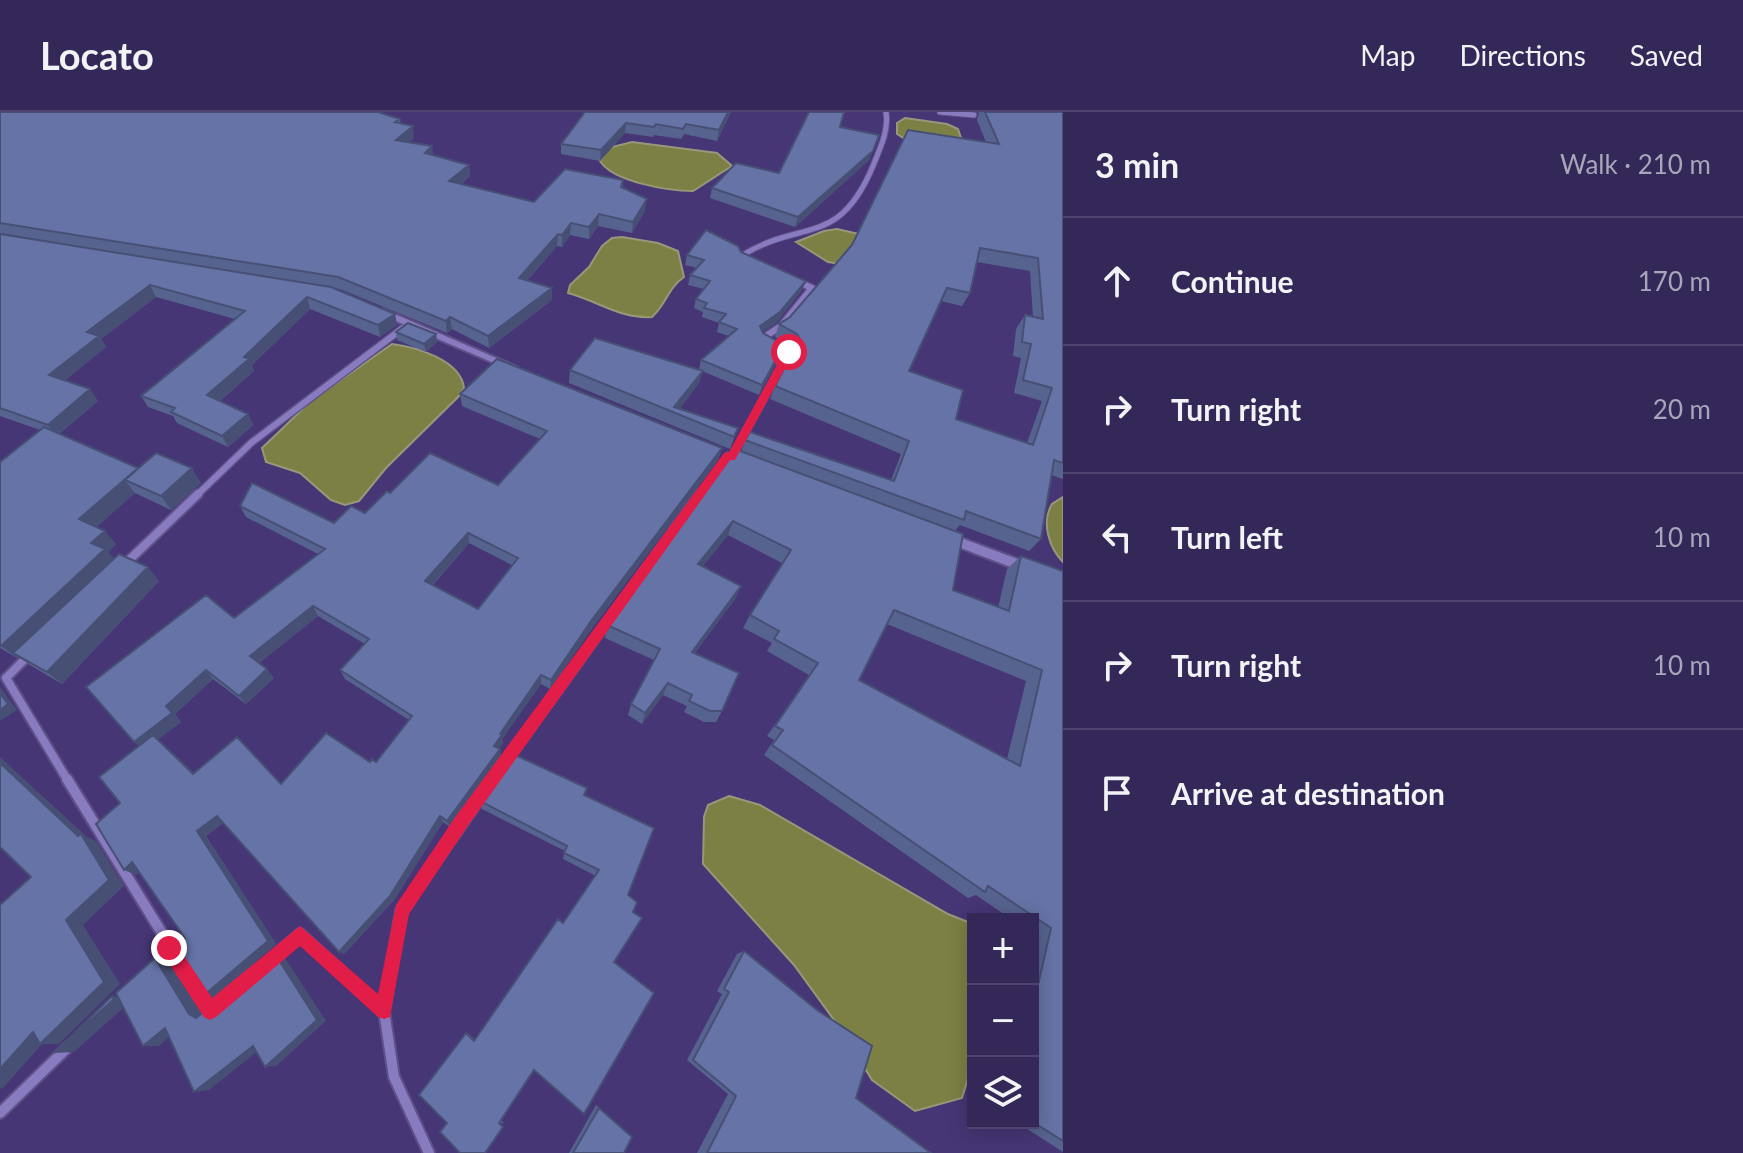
<!DOCTYPE html>
<html lang="en">
<head>
<meta charset="utf-8">
<style>
	:root { --surface:#342858; --page:#3f3461; --text:#f1f3f6; --muted:#a9a6ba; --line:#4e446e }
	body { margin:0; font-family:Lato,sans-serif; background:var(--page); color:var(--text) }
	.controls { position:absolute; right:24px; bottom:24px; display:grid; overflow:hidden; border-radius:0px; box-shadow:0 4px 20px #0003 }
	.controls button { width:72px; height:72px; display:grid; place-items:center; padding:0; border:0; border-bottom:2px solid var(--line); background:var(--surface); color:var(--text); font:40px sans-serif }
	.stop { position:absolute; width:24px; height:24px; margin:-18px; border:6px solid #e11d48; border-radius:50%; background:#fff }
	.stop.end { background:#e11d48; border-color:#fff; box-shadow:0 2px 8px #0008 }
	.list { margin:0; padding:0; list-style:none }
	h2 { display:flex; justify-content:space-between; align-items:center; height:104px; margin:0; padding:0 32px; font-size:34px }
	h2 small { font-size:26px; font-weight:400; color:var(--muted) }
	.list li { display:grid; grid-template-columns:52px 1fr auto; gap:24px; align-items:center; box-sizing:border-box; height:128px; padding:0 32px; border-top:2px solid var(--line) }
	.list b { display:block; font-size:30px; white-space:nowrap }
	.list em { font-size:26px; font-style:normal; color:var(--muted) }
	.icon { flex:none; width:44px; height:44px; fill:none; stroke:currentColor; stroke-width:2; stroke-linecap:round; stroke-linejoin:round }
	.map { position:relative; flex:none; width:1063px; height:1041px; overflow:hidden }
	header { display:flex; align-items:center; gap:48px; box-sizing:border-box; height:112px; padding:0 40px; background:var(--surface); border-bottom:2px solid var(--line) }
	header strong { font-size:38px }
	nav { display:flex; gap:44px; margin-inline-start:auto; font-size:28px }
	main { display:flex }
	aside { flex:1; background:var(--surface) }
	.map>svg:first-child { display:block }
	.water { fill:#7c8045; stroke:#97987a; stroke-width:2 }
	.lines { fill:none; stroke-linecap:round; stroke-linejoin:round }
	.minor-far3-casing { stroke:#5f5187; stroke-width:7 }
	.minor-far2-casing { stroke:#5f5187; stroke-width:9 }
	.minor-far1-casing { stroke:#5f5187; stroke-width:12 }
	.minor-casing { stroke:#5f5187; stroke-width:14 }
	.tertiary-casing { stroke:#5f5187; stroke-width:4 }
	.minor-far3 { stroke:#897bc0; stroke-width:5 }
	.minor-far2 { stroke:#897bc0; stroke-width:6 }
	.minor-far1 { stroke:#897bc0; stroke-width:8 }
	.minor { stroke:#897bc0; stroke-width:10 }
	.tertiary { fill:#897bc0; fill-rule:evenodd }
	.wall { fill:#57638f; fill-rule:evenodd }
	.shaded-wall { fill:#475074 }
	.building { fill:#6573a6; stroke:#475074; stroke-width:2; fill-rule:evenodd }
	.route { fill:#e11d48 }
</style>
</head>
<body>
<header>
<strong>Locato</strong>
<nav><a>Map</a><a>Directions</a><a>Saved</a></nav>
</header>
<main>
<div class="map">
<svg width="1063" height="1041" viewBox="0 0 1063 1041">
	<rect width="100%" height="100%" fill="#463675"/>
	<path class="water" d="M905,6L947,12L958,17L962,29L905,27L897,22V11Z
		M632,30L717,41L732,54L693,79C669,79 613,70 600,49L608,36Z
		M837,117L876,126L840,152L828,150L796,130L824,119Z
		M622,125L658,131L678,139L684,165C668,176 666,193 652,205C620,207 598,189 568,181L570,173L589,155L602,134L612,126Z
		M392,232C416,235 461,248 464,276L458,285L386,356L359,389L345,393L331,388L300,361L266,350L262,336L311,289Z
		M1063,385V450C1049,436 1041,410 1052,392Z
		M729,684L760,693L948,802L973,812V950L962,986L915,999L872,968L842,919L794,853L703,752L704,705L708,693Z"/>
	<g class="lines">
		<g class="minor-far3-casing">
			<path id="minor-far3" d="M940,0L974,3
				M746,146L741,144C802,106 838,137 873,54C880,36 889,19 886,0"/>
		</g>
		<g class="minor-far2-casing">
			<path id="minor-far2" d="M732,345L789,240L763,226L781,214L812,176L794,168
				M196,384L251,331L403,216
				M699,384L728,344"/>
		</g>
		<g class="minor-far1-casing">
			<path id="minor-far1" d="M124,453L198,382
				M30,542L6,566L68,669
				M492,669L700,382"/>
		</g>
		<g class="minor-casing">
			<path id="minor" d="M67,667L210,899L215,895
				M271,847L300,822L384,899
				M0,1001L68,935
				M429,1041L394,965L384,899L401,799L493,667"/>
		</g>
		<g class="tertiary-casing">
			<path id="tertiary" d="M377,197H383L517,255L512,258L508,257L377,201Z
				M945,420L1063,464V475L940,428L939,425L940,422Z"/>
		</g>
		<use href="#minor-far3" class="minor-far3"/>
		<use href="#minor-far2" class="minor-far2"/>
		<use href="#minor-far1" class="minor-far1"/>
		<use href="#minor" class="minor"/>
		<use href="#tertiary" class="tertiary"/>
	</g>
	<path class="wall" d="M0,0L400,7L401,12L414,26L408,30L433,44L469,53L470,64L461,72L534,90L623,68V76L645,99L632,121L598,114L589,127L570,123L562,135L557,134L527,169L552,188L489,236L452,217L447,221L340,177L332,176L395,202L397,213L380,225L310,197L252,253L254,259L220,289L248,302L253,313L228,335L177,311L173,304L148,295L141,284L235,207L156,185L101,227L106,235L65,268L98,289L59,322L138,356L201,371L171,398L135,381L96,415L116,432L108,440L114,447L159,469L62,572L30,553L18,545L17,546L0,536V350L40,318L0,304V122L223,158L0,121Z
		M585,0H731L717,29L684,22L681,27L654,23L653,25L625,21L600,49L561,42V32Z
		M977,0H1063V367L1051,363L1041,427L1029,439L960,413L955,419L953,478L998,496L1007,457L1021,444L1063,459V1040L1018,1011H1033V807H1011L976,783L968,786L764,643L774,628L767,624L809,563L767,539L772,531L743,516L750,503L782,451L728,423L703,454L741,474L735,487L695,541L722,599L716,610H704L684,600L687,594L663,583L642,612L628,603L631,592L654,548L605,526L607,513L741,340L745,328L891,368L901,342L770,287L775,274L794,239L792,235L775,225L779,212L790,205L986,30L977,8L979,1ZM977,150L1030,159L1033,205L1025,203L1016,217L1013,244L1021,246L1014,281L1042,289L1027,331L956,307L909,259L941,189L962,194L970,181ZM887,512L1026,569L1007,647L859,568Z
		M840,15L879,23L869,48L795,115L710,86L712,76L779,61Z
		M741,140L802,178L777,210L762,220L781,242L759,283L702,259L699,271L680,296L738,316L730,337L569,271L570,258L699,257L701,248L729,224L717,220L719,211L702,205L703,200L694,196L696,187L704,177L688,173L690,163L697,156L685,153L687,143Z
		M396,220L436,222L437,230L426,240L397,228Z
		M460,282L722,336L718,348L590,519L550,577L541,572L502,627L503,631L499,636L500,637L501,645L450,715L443,710L394,788L344,842L223,711L206,724L276,832L212,887L202,885L185,826L139,760L136,763L120,691L139,634L234,506L318,442L246,405L240,394L334,411L365,401L390,381L498,373L540,327L462,294ZM469,431L512,453L478,497L433,473ZM318,504L365,532L340,558L345,567L409,608L376,650L281,672L194,661L158,627L181,610L175,602L213,567L246,592L274,566L259,551Z
		M585,684L654,716L534,958L501,1008L504,1011H447L468,921L475,928L563,811L596,764L563,747L565,739L482,697L480,689Z
		M744,839L856,986L931,1041H697L728,982L687,948L722,882L717,879L737,842Z
		M596,993L632,1025L624,1041H569Z"/>
	<path class="shaded-wall" d="M728,0H731L717,29L719,18Z
		M626,11L625,21L600,49L601,38Z
		M413,14L414,26L397,39L396,28Z
		M432,34L434,46L425,41Z
		M873,39L869,48L795,115L798,105Z
		M469,53L470,64L450,80L449,69Z
		M647,87L645,99L632,121L633,110Z
		M599,102L598,114L589,127V115Z
		M571,111L570,123L562,135V123Z
		M558,122L557,134L519,178V166Z
		M806,169L802,178L777,210L757,224L760,214Z
		M150,173L156,185L101,227L106,235L58,274L49,263L87,220Z
		M552,176V188L489,236L488,224Z
		M307,185L310,197L252,253L254,259L213,295L207,283L244,245Z
		M395,202L397,213L380,225L378,213Z
		M450,205L452,217L447,221L446,209Z
		M436,222L437,230L426,240L424,232Z
		M784,233L781,242L759,283L762,273Z
		M703,259L699,271L676,301L674,295Z
		M90,277L98,289L56,324L48,313Z
		M248,302L253,313L228,335L222,324Z
		M722,336L718,348L590,519L550,577L551,568L591,509Z
		M138,356L125,368L135,381L91,420L79,407Z
		M192,356L201,371L171,398L161,384Z
		M733,409L728,423L694,465L698,452Z
		M105,419L116,432L108,440L117,450L13,541L18,545L17,546L1,534L91,431Z
		M468,421L469,431L427,479L425,469Z
		M148,455L159,469L62,572L47,560Z
		M741,474L735,487L687,552L692,540Z
		M313,494L318,504L256,553L250,544Z
		M267,557L274,566L246,592L239,584Z
		M206,558L213,567L175,602L181,610L158,627L202,669L144,638L134,630L166,594Z
		M541,563V572L502,627L503,631L495,642L494,634L500,622Z
		M668,571L663,583L642,612L645,601Z
		M0,575L17,598L0,609Z
		M500,637L501,645L450,715L447,709Z
		M0,645L87,725L96,729L124,774L83,813L120,872L59,932H42L3,976L0,977V957L33,920L66,808L78,724L0,651Z
		M217,704L225,710L206,724L276,832L212,887L202,885L197,719Z
		M440,704L443,710L394,788L344,842L339,840Z
		M132,750L143,756L136,763L124,758Z
		M275,842L285,846L326,909L276,954L265,955Z
		M155,846L170,849L203,903L196,906L189,902Z
		M112,884L129,886L131,889L74,940L54,941Z
		M165,916H180L159,934H143Z
		M253,934H264L209,978L194,980Z"/>
	<path class="building" d="M0,0H378L400,7L395,10L413,14L396,28L432,34L425,41L469,53L449,69L534,90L565,57L623,68L621,75L647,87L633,110L599,102L589,115L571,111L562,123L558,122L519,166L552,176L488,224L450,205L446,209L338,165L0,111Z
		M585,0H728L719,18L686,12L683,17L656,12L654,15L626,11L601,38L561,32Z
		M809,0H844L840,15L879,23L873,39L798,105L712,76L736,51L779,61Z
		M985,0H1063V351L1054,348L1041,427L966,399L964,408L745,328L750,320L894,369L909,329L775,274L800,227L797,222L779,212L790,205L852,133L908,18L999,32ZM980,136L1038,146L1043,207L1025,203L1022,230L1031,232L1023,268L1052,276L1033,333L956,307L963,278L909,259L947,176L970,181Z
		M706,118L738,134L741,140L806,169L780,200L760,214L763,221L784,233L762,273L701,248L737,217L719,210L726,202L704,196L707,191L696,187L710,169L690,163L704,148L687,143Z
		M0,122L331,175L395,202L378,213L307,185L244,245L249,247L207,283L248,302L222,324L171,300L175,296L141,284L245,199L150,173L87,220L99,224L49,263L90,277L48,313L0,296Z
		M408,211L436,222L424,232L396,220Z
		M595,226L703,259L674,295L738,316L734,325L570,258Z
		M497,247L722,336L591,509L551,568L541,563L500,622L502,623L494,634L500,637L447,709L440,704L390,784L339,840L217,704L197,719L268,829L202,885L172,836L185,826L132,750L124,758L96,712L120,691L99,665L153,623L193,662L237,625L281,672L326,621L370,650L372,647L376,650L412,604L340,558L369,527L313,494L250,544L267,557L239,584L206,558L166,594L172,601L134,630L86,575L206,483L234,506L325,437L240,394L252,371L334,411L351,394L365,401L387,379L390,381L430,341L498,373L547,319L460,282ZM468,421L518,446L478,497L425,469Z
		M44,315L138,356L79,407L105,419L91,431L105,437L1,534H0V350Z
		M735,337L963,422L953,478L1009,499L1021,444L1063,459V1029L1033,1010V895L1051,816L988,774L985,780L772,633L783,618L775,614L818,551L774,527L779,519L750,503L791,438L733,409L698,452L741,474L692,540L739,561L722,599H710L689,589L692,583L668,571L645,601L631,592L660,537L607,513ZM894,498L1042,558L1020,654L859,568Z
		M156,341L192,356L161,384L125,368Z
		M119,442L148,455L47,560L13,541Z
		M0,581L8,592L0,598Z
		M513,642L587,676L584,683L654,716L628,783L637,790L633,800L642,806L614,850L654,881L584,1002L534,958L499,1011L503,1015L485,1041H460L440,1020L447,1011L419,983L466,921L474,929L558,807L563,811L599,758L564,741L567,734L480,689Z
		M0,651L78,724L81,722L109,768L66,808L104,870L40,932L33,920L0,957V793L31,765L0,735Z
		M744,839L817,898L872,934L856,986L931,1041H707L736,984L693,948L729,880L724,877Z
		M275,842L317,908L265,955L253,934L194,980L165,916L143,934L116,881L155,846L189,902L196,906Z
		M112,884L114,887L54,941Z
		M599,996L632,1025L624,1041H573Z"/>
	<path class="route" d="M789,237L794,240L735,348H730L467,715L409,802L390,905L384,907L378,905L300,834L216,905L210,908L204,905L163,842L160,836L163,830L169,828L175,830L212,886L300,814L378,882L396,793L456,704L724,341L729,340L784,240Z"/>
</svg>
<div class="controls">
<button>+</button>
<button>−</button>
<button><svg class="icon" aria-label="layers" viewBox="0 0 24 24"><path d="M12 4l9 5-9 5-9-5zM3 14l9 5 9-5"/></svg></button>
</div>
<div class="stop" style="left:789px;top:240px"></div>
<div class="stop end" style="left:169px;top:836px"></div>
</div>
<aside>
<h2>3 min<small>Walk · 210 m</small></h2>
<ul class="list">
<li><svg class="icon" aria-label="ahead" viewBox="0 0 24 24"><path d="M12 20V5M6 11l6-6 6 6"/></svg><div><b>Continue</b></div><em>170 m</em></li>
<li><svg class="icon" aria-label="right" viewBox="0 0 24 24"><path d="M7 20v-9h11M14 6l5 5-5 5"/></svg><div><b>Turn right</b></div><em>20 m</em></li>
<li><svg class="icon" aria-label="left" viewBox="0 0 24 24"><path d="M17 20v-9H6M10 6l-5 5 5 5"/></svg><div><b>Turn left</b></div><em>10 m</em></li>
<li><svg class="icon" aria-label="right" viewBox="0 0 24 24"><path d="M7 20v-9h11M14 6l5 5-5 5"/></svg><div><b>Turn right</b></div><em>10 m</em></li>
<li><svg class="icon" aria-label="arrive" viewBox="0 0 24 24"><path d="M6 21V4h12l-3 4 3 4H6"/></svg><div><b>Arrive at destination</b></div></li>
</ul>
</aside>
</main>
</body>
</html>
